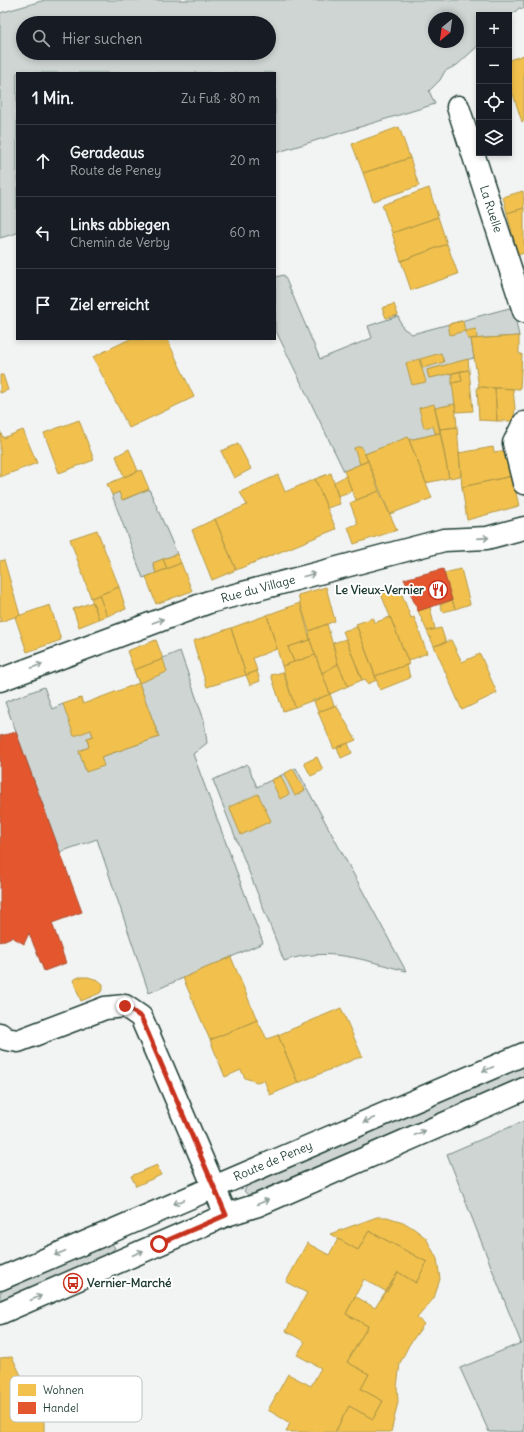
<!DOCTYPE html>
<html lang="de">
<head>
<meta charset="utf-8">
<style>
	:root { --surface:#171b24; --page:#20242c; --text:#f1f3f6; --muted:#9ea1a6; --line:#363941 }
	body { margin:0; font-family:Delius,sans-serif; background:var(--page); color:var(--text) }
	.controls { position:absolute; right:12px; top:12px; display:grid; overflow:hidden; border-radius:0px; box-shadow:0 2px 6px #0003 }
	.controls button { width:36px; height:36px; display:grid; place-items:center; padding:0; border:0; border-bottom:1px solid var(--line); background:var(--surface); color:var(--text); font:20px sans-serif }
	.compass { position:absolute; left:428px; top:12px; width:36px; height:36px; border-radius:50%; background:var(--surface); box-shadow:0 2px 6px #0003; rotate:209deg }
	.stop { position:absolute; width:12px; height:12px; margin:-9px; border:3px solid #c8321e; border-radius:50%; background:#fff }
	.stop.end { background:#c8321e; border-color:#fff; box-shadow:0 1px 4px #0008 }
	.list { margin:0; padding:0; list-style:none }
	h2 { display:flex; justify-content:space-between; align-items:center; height:52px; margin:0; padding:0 16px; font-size:17px }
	h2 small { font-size:13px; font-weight:400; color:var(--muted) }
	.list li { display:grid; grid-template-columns:26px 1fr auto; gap:12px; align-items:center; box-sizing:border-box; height:72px; padding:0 16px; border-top:1px solid var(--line) }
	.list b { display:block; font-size:15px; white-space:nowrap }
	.list p { margin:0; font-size:13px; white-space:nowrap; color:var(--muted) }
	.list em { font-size:13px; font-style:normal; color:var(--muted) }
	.icon { flex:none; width:22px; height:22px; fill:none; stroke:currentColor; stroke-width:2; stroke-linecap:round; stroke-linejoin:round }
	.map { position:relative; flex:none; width:524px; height:1432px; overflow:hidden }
	.search { position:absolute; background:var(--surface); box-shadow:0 2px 6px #0003; left:16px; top:16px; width:260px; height:44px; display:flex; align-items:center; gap:10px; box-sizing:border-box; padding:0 14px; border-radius:22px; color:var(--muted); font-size:15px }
	.panel { position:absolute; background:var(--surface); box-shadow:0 2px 6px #0003; left:16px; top:72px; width:260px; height:268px; border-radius:0px }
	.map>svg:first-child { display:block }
	.green { fill:#ced5d3; stroke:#768984; fill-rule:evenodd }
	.homes { fill:#f2c14e; stroke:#b39946 }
	.shops { fill:#e4572e; stroke:#a94f30 }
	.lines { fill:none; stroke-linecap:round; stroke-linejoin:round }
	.street-casing { stroke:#1f3d34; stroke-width:25 }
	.secondary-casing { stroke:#1f3d34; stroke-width:25 }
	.street { stroke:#fff; stroke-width:22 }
	.secondary { stroke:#fff; stroke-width:22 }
	.oneway { stroke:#8f9e9a }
	.route { stroke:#c8321e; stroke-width:5 }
	.labels { text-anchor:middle; stroke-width:4; stroke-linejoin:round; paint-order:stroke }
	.street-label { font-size:12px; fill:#1f3d34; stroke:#fff }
	.poi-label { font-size:12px; font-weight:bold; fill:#1f3d34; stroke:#fff; text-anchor:end }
	.key { fill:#fff; stroke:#bcc5c2; stroke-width:1 }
	.key-label { font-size:11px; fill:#1f3d34 }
</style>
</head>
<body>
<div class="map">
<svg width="524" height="1432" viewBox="0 0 524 1432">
	<rect width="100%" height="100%" fill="#f2f3f3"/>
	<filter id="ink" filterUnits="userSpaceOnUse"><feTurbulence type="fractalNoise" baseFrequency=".025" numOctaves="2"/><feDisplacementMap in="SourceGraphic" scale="8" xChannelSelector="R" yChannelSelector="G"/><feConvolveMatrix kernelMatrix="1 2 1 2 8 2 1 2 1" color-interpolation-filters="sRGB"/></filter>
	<g filter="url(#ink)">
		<path class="green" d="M45,0H524V9L519,8L509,18V15H479V45L457,65L445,71L440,80L429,91L435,104L275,153V73H17V233L0,238V13ZM434,18H458V42H434ZM23,23H269V53H23Z
			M284,275L320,359L372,338L368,326L398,316L403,328L412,334L513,307L519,336L471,339L474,358L427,370L429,378L452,373L455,404L436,408L440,433L409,440L408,438L365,454L368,461L344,471L275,329V277Z
			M149,489L177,554L153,563L156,573L143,578L112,495L119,492L123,500Z
			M180,651L204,720L207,743L193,754L263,943L149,993L97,839L60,852L5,702L44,687L52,709L63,704L91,730L93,736L87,738L89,747L79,751L86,772L101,757L159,737L134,670Z
			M247,764L257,787L296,768L406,971C364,960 327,946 284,961L213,780Z
			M524,1066V1077L252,1194L248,1195L244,1191L247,1186Z
			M524,1121V1432H489L460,1368L521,1343L447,1154Z
			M112,1244L115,1248L102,1260L0,1301V1290Z"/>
		<path class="homes" d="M524,55V121L522,122L509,82V60Z
			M399,127L410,158L363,173L352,144Z
			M410,158L419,186L373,201L363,173Z
			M429,188L438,217L392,233L382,205Z
			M523,191L524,208L507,213L503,197Z
			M524,208V253L518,255L507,213Z
			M438,217L447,244L401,261L392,233Z
			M447,244L458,274L411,290L401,261Z
			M394,304L398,315L386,318L382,308Z
			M463,321L465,331L450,335L448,324Z
			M476,329L477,338L468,339L465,331Z
			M519,336V354H522L520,389L479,387L471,339Z
			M130,339H167L194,397L129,428L93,357Z
			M441,353L444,362L423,368L420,359Z
			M419,359L426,382L412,385L406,363Z
			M468,359L469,370L429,378L427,370Z
			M469,370L473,411L456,412L452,383L462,381L460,371Z
			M460,371L462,381L452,383V373Z
			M0,375H3L8,390L0,393Z
			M477,387L495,388L497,421L479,420Z
			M495,388L513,389L515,409L513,421H497Z
			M434,404L440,433H435L433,426L424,428L419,408Z
			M455,404L457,427L440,429L435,408Z
			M79,420L94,460L59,473L44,433Z
			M457,427L461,476L449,478L440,429Z
			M23,430L37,463L0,477V431L3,438Z
			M440,433L449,478L426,483L409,440Z
			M408,437L432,498L390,514L365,454Z
			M238,444L251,469L234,478L221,451Z
			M361,446L368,461L360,464L354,448Z
			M493,447L494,452L507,450L512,476L462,487L459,453Z
			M129,449L138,471L124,477L116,456Z
			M368,461L379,491L356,500L344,471Z
			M141,470L149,489L122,500L119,492L112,495L107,484Z
			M331,473L340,504L327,508L315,479Z
			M278,475L285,492L315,479L336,529L236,570L215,519L247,505L240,492Z
			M346,476L352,491L338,496L334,482Z
			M512,476L519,506L467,520L462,487Z
			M379,491L397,530L354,544L348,527L358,524L350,503Z
			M215,519L236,570L212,580L192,530Z
			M97,530L119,587L91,598L70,539Z
			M177,554L181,563L167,569L163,559Z
			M163,559L167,569L156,573L153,563Z
			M4,560L20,615L0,622V561Z
			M181,563L192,591L156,604L146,577Z
			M461,569L470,604L455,609L444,573Z
			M119,587L126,609L107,616L99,595Z
			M326,587L335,621L309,631L298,595Z
			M399,587L411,618L414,617L427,653L408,661L381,594Z
			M99,595L107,616L99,619L91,598Z
			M452,600L455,609L443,612L440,605Z
			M93,602L99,619L79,627L73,609Z
			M300,603L310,640L288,647L294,662L282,666L267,615Z
			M50,605L61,640L27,652L15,617Z
			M430,607L435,629L427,631L418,611Z
			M267,615L277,649L253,658L257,671L246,675L231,628Z
			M390,617L409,664L375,676L356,624L373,618L374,623Z
			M327,624L338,664L322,673L310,640L309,631Z
			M357,627L377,680L367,684L366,679L362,680L343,631Z
			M231,628L246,675L207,687L193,641Z
			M441,628L446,643L434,646L427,631Z
			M346,639L362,680L348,686L338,664L333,643Z
			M156,640L163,659L134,670L127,651Z
			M310,640L315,655L294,662L288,647Z
			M451,640L462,662L480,654L497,693L462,710L434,646Z
			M315,655L330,694L295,707L282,666Z
			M163,659L167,672L139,683L134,670Z
			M338,664L348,686L330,694L322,673Z
			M407,665L410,678L380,690L375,676Z
			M257,671L260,681L250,685L246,675Z
			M283,672L295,707L283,711L271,675Z
			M139,683L159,737L101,757L104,766L86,772L79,751L89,747L87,738L93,736L91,730L74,736L63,704L81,698L83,704Z
			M330,694L334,706L318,712L314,701Z
			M336,705L356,740L334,749L318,712Z
			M348,743L352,753L341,758L337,747Z
			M317,757L323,770L311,776L304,763Z
			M293,769L305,790L295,796L284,774Z
			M281,776L289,794L280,799L271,780Z
			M258,794L271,821L241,835L229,807Z
			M231,957L257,1020L210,1040L183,978Z
			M79,977H88L98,980L103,984V989L100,993L81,1001L73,980Z
			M341,1008L362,1056L298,1083L278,1035Z
			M257,1020L267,1039L278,1035L298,1083L270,1095L264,1080L257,1082L245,1078L241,1070L225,1077L210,1040Z
			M157,1165L161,1175L136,1186L131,1176Z
			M377,1217H387L403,1222L413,1228L426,1238L437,1259L440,1279L434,1298L417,1318L424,1324L409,1345L400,1363L397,1387L398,1402L391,1432H335L349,1406L373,1419L383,1401L361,1389L369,1374L347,1362L368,1326L346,1314L355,1296L375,1308L398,1272L416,1283L427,1262L369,1231L358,1250L330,1234Z
			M369,1231L427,1262L416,1283L398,1272L387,1292L364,1279L346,1314L368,1326L347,1362L369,1374L361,1389L383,1401L373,1419L349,1406L335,1432H286L290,1423L268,1410L288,1374L311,1386L321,1368L297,1355L305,1342L286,1331L307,1293L286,1282L307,1243L329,1255L338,1239L358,1250Z
			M12,1357L44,1422V1432H0V1358Z"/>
		<path class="shops" d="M443,569L452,600L418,611L404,579Z
			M16,732L82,912L52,923L66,963L44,971L29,933L24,944L12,937L0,942V736Z"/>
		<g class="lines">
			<g class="street-casing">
				<path id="street" d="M458,107L524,311
					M524,423L514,443L524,483
					M0,680L209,602L444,540L487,538L524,528
					M0,1034L6,1039L18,1041L105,1008L125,1006L141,1017L226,1215"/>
			</g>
			<g class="secondary-casing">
				<path id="secondary" d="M0,1279L524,1054
					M0,1313L226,1215L258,1205L524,1089"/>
			</g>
			<use href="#street" class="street"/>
			<use href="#secondary" class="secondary"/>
		</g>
		<defs><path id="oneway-shaft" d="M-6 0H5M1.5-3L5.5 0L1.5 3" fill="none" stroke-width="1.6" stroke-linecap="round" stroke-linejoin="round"/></defs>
		<g class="oneway">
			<use href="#oneway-shaft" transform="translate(483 538) rotate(-4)"/>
			<use href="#oneway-shaft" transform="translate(309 575) rotate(-15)"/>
			<use href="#oneway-shaft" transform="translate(158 621) rotate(-20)"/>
			<use href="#oneway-shaft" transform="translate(37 666) rotate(-20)"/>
			<use href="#oneway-shaft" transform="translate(488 1069) rotate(157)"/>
			<use href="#oneway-shaft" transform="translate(369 1120) rotate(157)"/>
			<use href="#oneway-shaft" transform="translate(420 1133) rotate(-23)"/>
			<use href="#oneway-shaft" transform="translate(179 1202) rotate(157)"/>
			<use href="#oneway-shaft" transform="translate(263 1202) rotate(-23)"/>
			<use href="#oneway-shaft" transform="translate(60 1253) rotate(157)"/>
			<use href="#oneway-shaft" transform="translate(138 1253) rotate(-23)"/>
			<use href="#oneway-shaft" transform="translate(36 1298) rotate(-23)"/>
		</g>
	</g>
	<g class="lines" filter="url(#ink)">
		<path class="route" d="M125,1006L141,1017L226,1215L159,1244"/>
	</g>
	<defs>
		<g id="restaurant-ring" transform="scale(1)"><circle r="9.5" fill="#fff" stroke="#c8321e" stroke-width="1.5"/><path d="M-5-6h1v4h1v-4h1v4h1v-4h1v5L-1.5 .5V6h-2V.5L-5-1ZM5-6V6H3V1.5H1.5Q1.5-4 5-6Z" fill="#c8321e"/></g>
		<g id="bus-ring" transform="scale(1)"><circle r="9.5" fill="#fff" stroke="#c8321e" stroke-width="1.5"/><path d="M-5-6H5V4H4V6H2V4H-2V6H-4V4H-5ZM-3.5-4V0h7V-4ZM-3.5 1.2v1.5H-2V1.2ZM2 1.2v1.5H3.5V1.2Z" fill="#c8321e"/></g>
	</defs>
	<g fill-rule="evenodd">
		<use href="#restaurant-ring" x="438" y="590"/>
		<use href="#bus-ring" x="73" y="1283"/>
	</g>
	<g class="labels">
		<g class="street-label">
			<text transform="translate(491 209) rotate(72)" y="4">La Ruelle</text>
			<text transform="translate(258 589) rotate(-15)" y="4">Rue du Village</text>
			<text transform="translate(273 1161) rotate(-23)" y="4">Route de Peney</text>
		</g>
		<g class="poi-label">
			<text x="424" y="594">Le Vieux-Vernier</text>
			<text x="87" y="1287" text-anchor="start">Vernier-Marché</text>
		</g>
	</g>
	<rect x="10" y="1376" width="132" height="46" rx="6" class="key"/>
	<rect x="18" y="1384" width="18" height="12" fill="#f2c14e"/>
	<rect x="18" y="1402" width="18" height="12" fill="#e4572e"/>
	<g class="key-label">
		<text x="43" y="1394">Wohnen</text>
		<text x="43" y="1412">Handel</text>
	</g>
</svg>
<div class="controls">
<button>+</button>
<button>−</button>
<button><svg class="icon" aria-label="locate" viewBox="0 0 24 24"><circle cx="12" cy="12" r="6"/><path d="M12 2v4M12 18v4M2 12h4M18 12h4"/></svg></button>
<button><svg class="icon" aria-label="layers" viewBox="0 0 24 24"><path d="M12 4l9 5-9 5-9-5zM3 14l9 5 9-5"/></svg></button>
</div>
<svg class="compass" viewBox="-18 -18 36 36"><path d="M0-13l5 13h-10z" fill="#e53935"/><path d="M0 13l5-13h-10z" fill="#9ea1a6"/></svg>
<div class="stop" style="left:159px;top:1244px"></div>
<div class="stop end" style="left:125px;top:1006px"></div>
<div class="search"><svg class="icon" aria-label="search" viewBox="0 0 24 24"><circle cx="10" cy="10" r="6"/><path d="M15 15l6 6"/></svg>Hier suchen</div>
<section class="panel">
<h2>1 Min.<small>Zu Fuß · 80 m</small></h2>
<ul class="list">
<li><svg class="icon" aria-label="ahead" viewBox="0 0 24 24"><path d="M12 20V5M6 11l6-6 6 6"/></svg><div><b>Geradeaus</b><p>Route de Peney</p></div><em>20 m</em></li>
<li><svg class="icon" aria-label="left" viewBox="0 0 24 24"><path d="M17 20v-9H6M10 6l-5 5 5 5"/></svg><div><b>Links abbiegen</b><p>Chemin de Verby</p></div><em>60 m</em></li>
<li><svg class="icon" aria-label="arrive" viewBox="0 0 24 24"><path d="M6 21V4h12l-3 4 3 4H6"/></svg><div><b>Ziel erreicht</b></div></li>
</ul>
</section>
</div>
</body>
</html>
